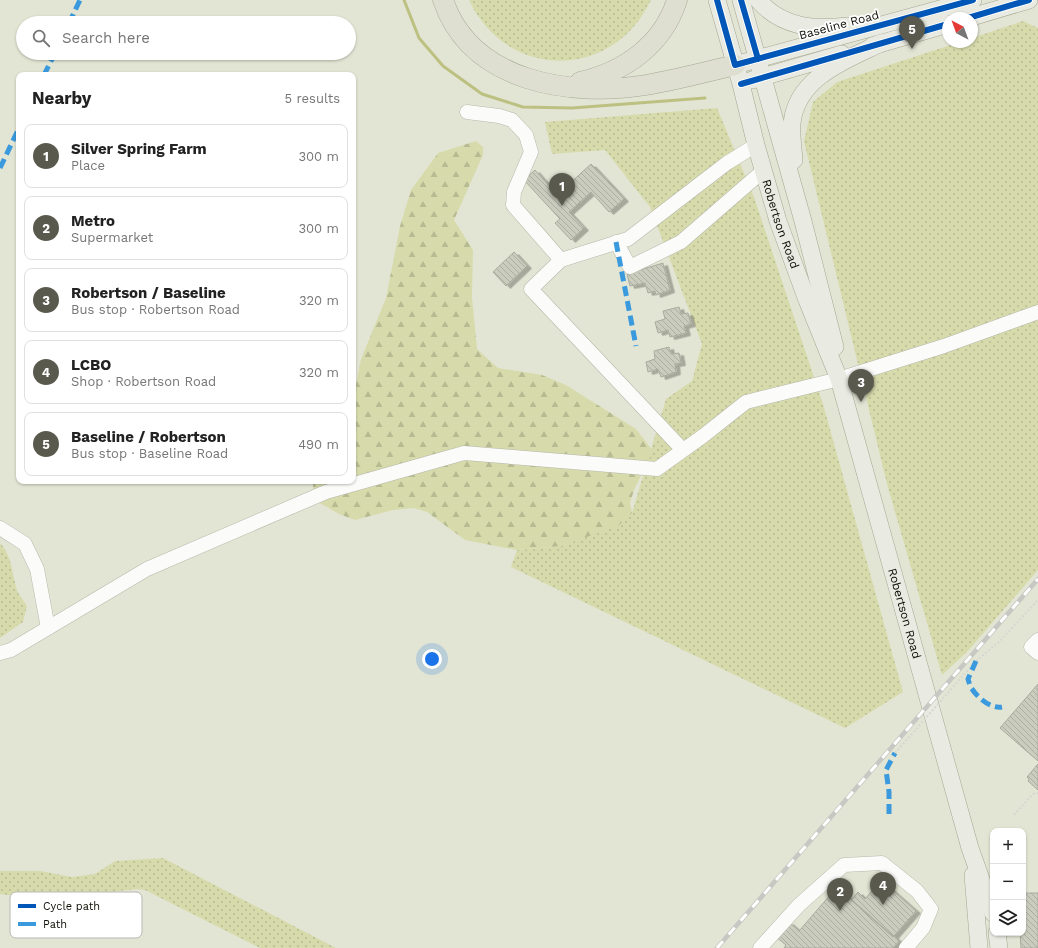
<!DOCTYPE html>
<html lang="en">
<head>
<meta charset="utf-8">
<style>
	:root { --surface:#fff; --page:#f2f2f2; --text:#222; --muted:#767676; --line:#e0e0e0; --accent:#595a4d }
	body { margin:0; font-family:"Work Sans",sans-serif; background:var(--page); color:var(--text) }
	.controls { position:absolute; right:12px; bottom:12px; display:grid; overflow:hidden; border-radius:8px; box-shadow:0 1px 3px #0004 }
	.controls button { width:36px; height:36px; display:grid; place-items:center; padding:0; border:0; border-bottom:1px solid var(--line); background:var(--surface); color:var(--text); font:20px sans-serif }
	.compass { position:absolute; left:942px; top:12px; width:36px; height:36px; border-radius:50%; background:var(--surface); box-shadow:0 1px 3px #0004; rotate:319deg }
	.you { position:absolute; left:432px; top:659px; width:14px; height:14px; margin:-10px; border:3px solid #fff; border-radius:50%; background:#1a73e8; box-shadow:0 0 0 6px #1a73e833 }
	.badge { display:grid; place-items:center; width:26px; height:26px; border-radius:50%; background:var(--accent); color:#fff; font-size:13px; font-weight:700 }
	.pin { position:absolute; translate:-50% -33px; filter:drop-shadow(0 1px 2px #0008) }
	.pin::after { content:''; position:absolute; top:21px; width:14px; height:12px; background:inherit; clip-path:polygon(0 0,100% 0,50% 100%) }
	.list { margin:0; padding:0; list-style:none }
	h2 { display:flex; justify-content:space-between; align-items:center; height:52px; margin:0; padding:0 16px; font-size:17px }
	h2 small { font-size:13px; font-weight:400; color:var(--muted) }
	.list li { display:grid; grid-template-columns:26px 1fr auto; gap:12px; align-items:center; box-sizing:border-box; height:64px; margin:0 8px 8px; padding:0 8px; border:1px solid var(--line); border-radius:8px }
	.list b { display:block; font-size:15px; white-space:nowrap }
	.list p { margin:0; font-size:13px; white-space:nowrap; color:var(--muted) }
	.list em { font-size:13px; font-style:normal; color:var(--muted) }
	.icon { flex:none; width:22px; height:22px; fill:none; stroke:currentColor; stroke-width:2; stroke-linecap:round; stroke-linejoin:round }
	.map { position:relative; flex:none; width:1038px; height:948px; overflow:hidden }
	.search { position:absolute; background:var(--surface); box-shadow:0 1px 3px #0004; left:16px; top:16px; width:340px; height:44px; display:flex; align-items:center; gap:10px; box-sizing:border-box; padding:0 14px; border-radius:22px; color:var(--muted); font-size:15px }
	.panel { position:absolute; background:var(--surface); box-shadow:0 1px 3px #0004; left:16px; top:72px; width:340px; height:412px; border-radius:8px }
	.map>svg:first-child { display:block }
	.grass { fill:url(#grass-dots) }
	.forest { fill:url(#forest-firs) }
	.lines { fill:none; stroke-linecap:round; stroke-linejoin:round }
	.stream { stroke:#bcc181; stroke-width:3 }
	.building { fill:url(#building-back-hatch); stroke:#a9ab9e; filter:url(#shadow) }
	.minor-casing { stroke:#b6b7aa; stroke-width:15 }
	.major-casing { stroke:#a5a793; stroke-width:18 }
	.highway-casing { stroke:#a5a793; stroke-width:21 }
	.path { stroke:#d6d7d1; stroke-width:2; stroke-dasharray:2 2; stroke-linecap:butt }
	.minor { stroke:#fbfbf9; stroke-width:14 }
	.major { stroke:#e9eae1; stroke-width:17 }
	.highway { stroke:#dedfd1; stroke-width:20 }
	.rail-casing { stroke:#c7c7c3; stroke-width:4.5 }
	.rail { stroke:#fff; stroke-width:3; stroke-dasharray:9; stroke-linecap:butt }
	.path-bridge { stroke:#d6d7d1; stroke-width:2; stroke-dasharray:2 2; stroke-linecap:butt }
	.quiet { stroke:#3a9add; stroke-width:5; stroke-dasharray:10 5; stroke-linecap:butt }
	.cycleway-casing { stroke:#fff; stroke-width:8 }
	.cycleway { stroke:#0057b8; stroke-width:6 }
	.labels { text-anchor:middle; stroke-width:3.5; stroke-linejoin:round; paint-order:stroke }
	.street-label { font-size:12px; fill:#0e0f05; stroke:#fff }
	.key { fill:#fff; stroke:#b7b7b4; stroke-width:1 }
	.key-label { font-size:11px; fill:#0e0f05 }
</style>
</head>
<body>
<div class="map">
<svg width="1038" height="948" viewBox="0 0 1038 948">
	<defs>
		<pattern id="grass-dots" width="8" height="8" patternUnits="userSpaceOnUse"><rect width="8" height="8" fill="#d7dbac"/><path d="M2 2h.1M6 6h.1" fill="none" stroke="#b7bb92" stroke-width="1.8" stroke-linecap="round"/></pattern>
		<pattern id="forest-firs" width="22" height="20" patternUnits="userSpaceOnUse"><rect width="22" height="20" fill="#d7dbac"/><path d="M5 1l3.5 6h-7zM16 11l3.5 6h-7z" fill="#b7bb92"/></pattern>
		<pattern id="building-back-hatch" width="6" height="6" patternUnits="userSpaceOnUse"><rect width="6" height="6" fill="#caccbe"/><path d="M-1 5l2 2M0 0l6 6M5-1l2 2" fill="none" stroke="#acaea2"/></pattern>
		<filter id="shadow"><feDropShadow dx="4.5" dy="2.5" stdDeviation="0" flood-color="#0004"/></filter>
	</defs>
	<rect width="100%" height="100%" fill="#e3e5d4"/>
	<path class="grass" d="M469,0H651C613,81 507,81 469,0Z
		M1023,21L1038,28V570L967,652L942,675L887,484L804,141L813,102L837,82L960,42H972V38Z
		M717,108L754,197L823,404L903,692L845,728L511,567L517,550L561,546L632,513L666,399L692,381L702,344L650,207L605,150L552,154L545,122Z
		M0,543C12,556 12,573 17,590C19,596 24,601 27,606L23,622L0,638Z
		M163,858L336,948H260L145,890L137,889L101,893L63,907L16,896L0,894V871H40L72,877L95,874L115,861Z"/>
	<path class="forest" d="M476,141L483,147V155L454,220L473,250L472,297L477,349L498,368L542,375L566,385L636,429L653,451L634,490L630,503L632,513L618,526L561,546L517,550L465,540L427,512L414,508L393,510L355,520L339,514L318,502L313,493V481H353V400L361,359L386,298L400,226L411,190L438,153Z"/>
	<g class="lines">
		<path class="stream" d="M404,0L419,38L443,66L482,94L523,107L572,108L705,98"/>
	</g>
	<path class="building" d="M591,164L624,199L609,212L591,192L569,212L584,228L571,240L555,223L560,219L524,180L535,170L557,195Z
		M514,252L527,266L506,286L493,272Z
		M663,263L670,290L656,295L655,291L648,293L645,283L630,286L627,274Z
		M679,307L681,314L688,313L691,324L684,326L686,333L670,337L668,330L658,333L655,322L665,319L663,311Z
		M669,347L671,354L679,353L681,363L675,364L676,372L661,377L658,369L648,372L646,362L655,359L654,351Z
		M1038,684V761L1000,728Z
		M1038,764V790L1028,781L1029,779L1027,777Z
		M881,880L916,911L893,937L851,900L858,892L865,899Z
		M837,887L899,941L893,948H784L786,945L776,937L789,922L799,931Z
		M1023,893H1038V948H1021L1020,933H1023Z"/>
	<g class="lines">
		<g class="minor-casing">
			<path id="minor" d="M467,112L499,116L512,120L526,135L531,152L514,192L513,205L561,260L531,289L683,450
				M616,242L630,267L681,242L764,170
				M561,260L628,239L727,163L756,145
				M0,528L25,544L37,569L48,628
				M1038,640L1031,647L1038,653
				M0,653L11,650L147,569L326,492L464,453L657,469L703,436L746,402L839,379L944,346L1038,312
				M760,948L799,905L844,865L882,863L917,891L931,909L923,928L906,948"/>
		</g>
		<g class="major-casing">
			<g id="major">
				<path id="s1" d="M717,0L741,84L756,145L778,221L807,300L839,379L970,848L993,913"/>
				<path d="M741,0L803,221L835,347"/>
				<path d="M758,0C782,28 815,30 848,26"/>
				<path d="M968,18L1029,0"/>
				<path d="M872,46L948,24"/>
				<path d="M735,65L973,0"/>
				<path d="M752,80L842,54"/>
				<path d="M794,160C793,147 791,135 792,123C797,77 846,60 881,43"/>
				<path d="M973,875L979,948"/>
				<path d="M997,933L999,948"/>
			</g>
		</g>
		<g class="highway-casing">
			<path id="highway" d="M443,0C471,83 571,97 646,85C676,80 706,72 735,65
				M580,82C624,72 663,45 677,0"/>
		</g>
		<path class="path" d="M976,661L999,642L1038,600
			M1014,815L1033,794L1038,793"/>
		<use href="#minor" class="minor"/>
		<use href="#major" class="major"/>
		<use href="#highway" class="highway"/>
		<g class="rail-casing">
			<path id="rail" d="M717,948L1038,579"/>
		</g>
		<use href="#rail" class="rail"/>
		<path class="path-bridge" d="M895,753L976,661"/>
		<path class="quiet" d="M69,23L80,0
			M44,75L55,53
			M0,168L19,128
			M616,242L636,346
			M976,661L968,679C969,682 970,687 972,689C978,698 991,709 1002,707
			M889,814V792L886,770L895,753"/>
		<g class="cycleway-casing">
			<path id="cycleway" d="M717,0L735,65L973,0
				M741,0L758,59
				M968,18L1029,0
				M741,84L948,24"/>
		</g>
		<use href="#cycleway" class="cycleway"/>
	</g>
	<g class="labels">
		<g class="street-label">
			<text transform="translate(839 25) rotate(-15)" y="4">Baseline Road</text>
			<text dy="4" stroke="none"><textPath href="#s1" startOffset="233">Robertson Road</textPath></text>
			<text dy="4" stroke="none"><textPath href="#s1" startOffset="642">Robertson Road</textPath></text>
		</g>
	</g>
	<rect x="10" y="892" width="132" height="46" rx="6" class="key"/>
	<rect x="18" y="904" width="18" height="4" fill="#0057b8"/>
	<rect x="18" y="922" width="18" height="4" fill="#3a9add"/>
	<g class="key-label">
		<text x="43" y="910">Cycle path</text>
		<text x="43" y="928">Path</text>
	</g>
</svg>
<div class="controls">
<button>+</button>
<button>−</button>
<button><svg class="icon" aria-label="layers" viewBox="0 0 24 24"><path d="M12 4l9 5-9 5-9-5zM3 14l9 5 9-5"/></svg></button>
</div>
<svg class="compass" viewBox="-18 -18 36 36"><path d="M0-13l5 13h-10z" fill="#e53935"/><path d="M0 13l5-13h-10z" fill="#767676"/></svg>
<div class="you"></div>
<div class="pin badge" style="left:562px;top:206px">1</div>
<div class="pin badge" style="left:840px;top:911px">2</div>
<div class="pin badge" style="left:861px;top:402px">3</div>
<div class="pin badge" style="left:883px;top:905px">4</div>
<div class="pin badge" style="left:912px;top:49px">5</div>
<div class="search"><svg class="icon" aria-label="search" viewBox="0 0 24 24"><circle cx="10" cy="10" r="6"/><path d="M15 15l6 6"/></svg>Search here</div>
<section class="panel">
<h2>Nearby<small>5 results</small></h2>
<ul class="list">
<li><span class="badge">1</span><div><b>Silver Spring Farm</b><p>Place</p></div><em>300 m</em></li>
<li><span class="badge">2</span><div><b>Metro</b><p>Supermarket</p></div><em>300 m</em></li>
<li><span class="badge">3</span><div><b>Robertson / Baseline</b><p>Bus stop · Robertson Road</p></div><em>320 m</em></li>
<li><span class="badge">4</span><div><b>LCBO</b><p>Shop · Robertson Road</p></div><em>320 m</em></li>
<li><span class="badge">5</span><div><b>Baseline / Robertson</b><p>Bus stop · Baseline Road</p></div><em>490 m</em></li>
</ul>
</section>
</div>
</body>
</html>
